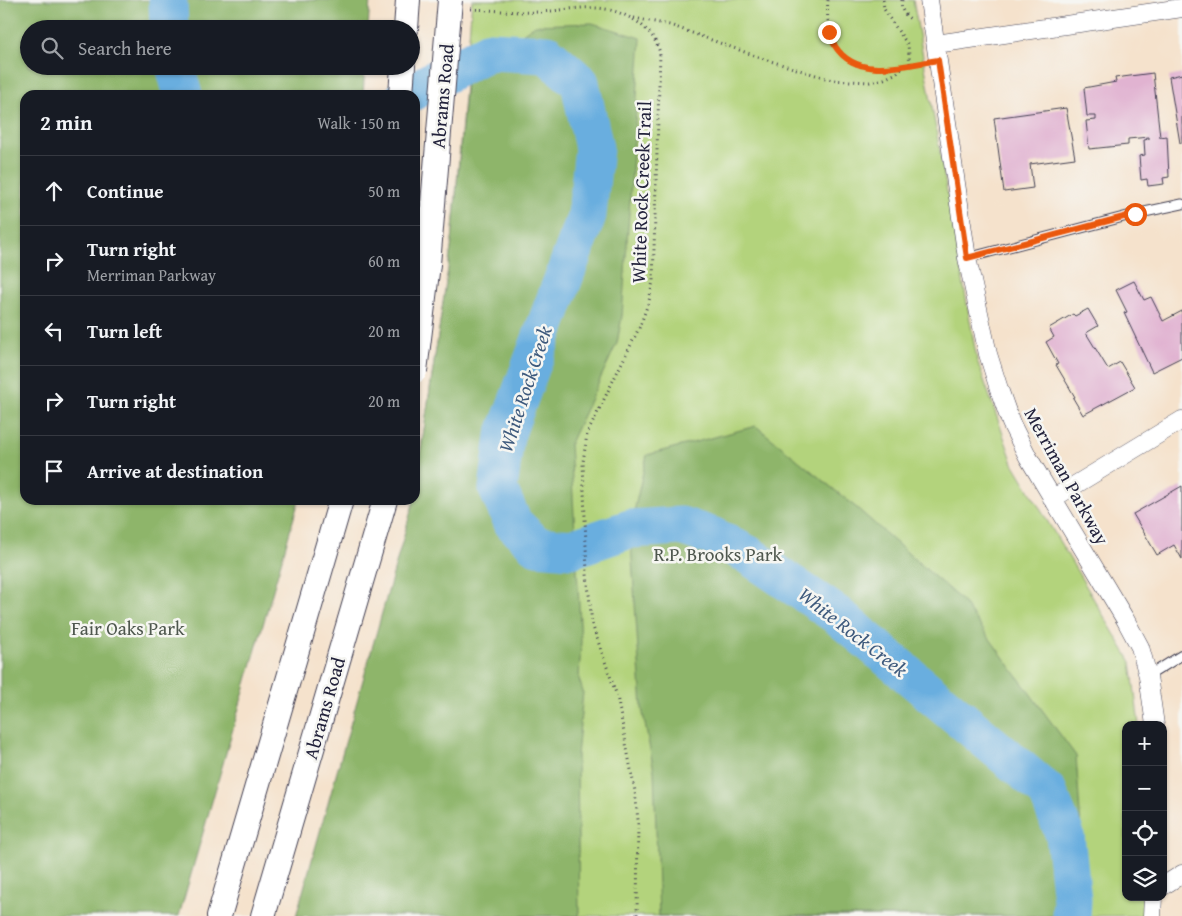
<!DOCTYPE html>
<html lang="en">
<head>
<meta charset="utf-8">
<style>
	:root { --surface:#171b24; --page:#20242c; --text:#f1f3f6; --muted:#9ea1a6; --line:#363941 }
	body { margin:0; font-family:"Gentium Book Plus",serif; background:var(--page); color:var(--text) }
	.controls { position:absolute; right:15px; bottom:15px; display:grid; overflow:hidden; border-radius:10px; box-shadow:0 1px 4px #0004 }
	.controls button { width:45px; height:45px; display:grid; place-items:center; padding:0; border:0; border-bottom:1px solid var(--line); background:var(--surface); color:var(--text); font:25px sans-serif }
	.stop { position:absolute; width:15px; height:15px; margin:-11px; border:4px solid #ea580c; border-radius:50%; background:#fff }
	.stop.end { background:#ea580c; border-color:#fff; box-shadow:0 1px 5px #0008 }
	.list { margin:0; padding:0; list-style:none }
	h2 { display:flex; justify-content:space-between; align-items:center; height:65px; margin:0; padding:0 20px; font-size:21px }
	h2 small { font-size:16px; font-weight:400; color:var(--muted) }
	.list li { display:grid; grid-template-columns:32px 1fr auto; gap:15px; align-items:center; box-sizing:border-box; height:70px; padding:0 20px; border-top:1px solid var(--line) }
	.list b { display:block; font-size:19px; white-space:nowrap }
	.list p { margin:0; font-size:16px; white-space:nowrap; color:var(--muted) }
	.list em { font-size:16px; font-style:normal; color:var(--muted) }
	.icon { flex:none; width:28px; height:28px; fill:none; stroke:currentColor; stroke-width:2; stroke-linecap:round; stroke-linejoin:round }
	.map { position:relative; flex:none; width:1182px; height:916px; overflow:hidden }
	.search { position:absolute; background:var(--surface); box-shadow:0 1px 4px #0004; left:20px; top:20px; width:400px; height:55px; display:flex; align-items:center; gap:12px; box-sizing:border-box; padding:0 18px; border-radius:28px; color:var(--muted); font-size:19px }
	.panel { position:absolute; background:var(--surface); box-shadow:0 1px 4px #0004; left:20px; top:90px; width:400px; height:415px; border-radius:15px }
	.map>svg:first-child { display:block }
	.green { fill:#b3d37b; stroke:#6a7a5b }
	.forest { fill:#8eb56b; stroke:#586c53 }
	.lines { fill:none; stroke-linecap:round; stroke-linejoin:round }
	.river { stroke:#69aedf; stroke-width:39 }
	.building { fill:#e1b3d1 }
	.lane-casing { stroke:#423f51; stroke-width:11 }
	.street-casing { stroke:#423f51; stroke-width:19 }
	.secondary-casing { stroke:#423f51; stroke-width:26 }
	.path { stroke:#423f51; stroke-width:3; stroke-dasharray:1 4; stroke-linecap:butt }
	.lane { stroke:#fff; stroke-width:9 }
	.street { stroke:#fff; stroke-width:18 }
	.secondary { stroke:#fff; stroke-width:24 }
	.secondary-bridge-casing { stroke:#423f51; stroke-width:26; stroke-linecap:butt }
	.secondary-bridge { stroke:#fff; stroke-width:24 }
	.route { stroke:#ea580c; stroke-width:6 }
	.labels { text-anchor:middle; stroke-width:5; stroke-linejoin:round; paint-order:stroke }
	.street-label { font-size:19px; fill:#22223b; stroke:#f6f6f2 }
	.park-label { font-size:19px; fill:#4e574e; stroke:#f6f6f2 }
	.water-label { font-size:20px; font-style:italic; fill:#3e5a7d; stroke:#f6f6f2 }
</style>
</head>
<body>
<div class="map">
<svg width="1182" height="916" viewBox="0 0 1182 916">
	<rect width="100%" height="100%" fill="#f6f6f2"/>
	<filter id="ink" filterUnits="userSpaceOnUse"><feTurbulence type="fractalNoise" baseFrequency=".02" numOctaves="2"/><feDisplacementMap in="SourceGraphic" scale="10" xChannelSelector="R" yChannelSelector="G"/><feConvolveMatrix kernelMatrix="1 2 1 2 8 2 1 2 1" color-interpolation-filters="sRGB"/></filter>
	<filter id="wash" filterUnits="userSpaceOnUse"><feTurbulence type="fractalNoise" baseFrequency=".0096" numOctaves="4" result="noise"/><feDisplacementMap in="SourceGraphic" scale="20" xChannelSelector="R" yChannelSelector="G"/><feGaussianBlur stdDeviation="1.12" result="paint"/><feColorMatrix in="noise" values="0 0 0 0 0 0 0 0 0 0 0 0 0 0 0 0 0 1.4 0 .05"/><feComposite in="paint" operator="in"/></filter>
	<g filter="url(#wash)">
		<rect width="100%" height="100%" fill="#f5e2cc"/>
		<path class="green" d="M472,0H913L977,360L1013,463L1131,662L1139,725H1126V897H1143L1148,916H489L413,505L414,500H415V490L452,242Z"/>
		<path class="forest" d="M0,0H370L368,29H29V66H365L363,95H25V500H299L179,916H0Z
			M592,23L641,38L622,316L617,343L570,443L581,641L579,679L583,692L577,756L579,916H296L414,500H415V490L452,242L466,82L491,56L535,25Z
			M756,426L858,509L962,601L1076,756L1086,901L1084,916H659L654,771L642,708L630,529L647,455Z"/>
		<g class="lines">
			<path class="river" d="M168,0L169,29
				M175,66L183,95
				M406,95L489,51L547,54L580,83L594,148L587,215L505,436L498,489L513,523L537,546L571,549L630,529L681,526L714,537L747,554L837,615L1047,791L1065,835L1072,900L1071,916"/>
		</g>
		<g id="blocks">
			<path class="building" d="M1153,73L1160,137L1167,136L1169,177L1163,178L1164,184L1148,186L1147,179L1141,180L1139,156L1145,155L1144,140L1149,139V137L1128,139V145L1089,149L1086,121L1096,120V116H1087L1084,88L1116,82L1115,78Z
				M1182,74V143H1180L1169,77Z
				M1066,108L1075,158L1030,164L1033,188L1004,192L994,118Z
				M1134,281L1144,300L1151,297L1163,321L1182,311V357L1152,372L1124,313L1127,312L1116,290Z
				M1088,309L1098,326L1086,333L1108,369L1120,362L1135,387L1083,415L1073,398L1075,397L1056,365L1058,364L1046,342L1054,337L1049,328L1073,314L1075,316Z
				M1182,486V559L1174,545L1157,555L1133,514Z"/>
		</g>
	</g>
	<g filter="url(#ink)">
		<use href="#blocks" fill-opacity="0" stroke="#423f51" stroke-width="1"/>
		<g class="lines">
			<g class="lane-casing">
				<path id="lane" d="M967,258L1135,214L1182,204
					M1148,676L1182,655"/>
			</g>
			<g class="street-casing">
				<path id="street" d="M929,0L967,258L988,354L999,389L1011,423L1028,457L1125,619L1140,647L1148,676L1155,725
					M936,44L1182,8
					M1052,499L1182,420
					M1163,886L1182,874
					M1152,916L1153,897"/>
			</g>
			<g class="secondary-casing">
				<path id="secondary" d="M406,29L408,0
					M401,95L403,66
					M219,916L341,500
					M263,916L385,500"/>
			</g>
			<path class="path" d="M828,0C825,32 835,65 873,68C888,70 904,66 919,63
				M883,0L884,9L890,19L908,45L910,65
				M902,0C900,9 904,15 912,20
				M471,9C494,10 517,13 540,12C580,9 604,0 639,23C650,32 656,39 660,53L653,281L649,301L640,326L587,434L583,462L587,574L592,624L617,696L635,791L638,820L637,916
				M634,18L670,25L764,59L832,80L870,82L884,79L897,73L905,65"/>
			<use href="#lane" class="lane"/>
			<use href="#street" class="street"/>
			<use href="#secondary" class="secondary"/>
			<g class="secondary-bridge-casing">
				<path id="secondary-bridge" d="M415,371L428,264L450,0"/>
			</g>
			<use href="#secondary-bridge" class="secondary-bridge"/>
		</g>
	</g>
	<g class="lines" filter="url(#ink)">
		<path class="route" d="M829,32C831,37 833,42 835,46C857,81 906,65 938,60L967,258L1135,214"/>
	</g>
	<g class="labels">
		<g class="street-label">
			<text transform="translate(442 96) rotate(-85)" y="7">Abrams Road</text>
			<text transform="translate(641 192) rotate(-88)" y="7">White Rock Creek Trail</text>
			<text transform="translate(1067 476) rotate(61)" y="7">Merriman Parkway</text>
			<text transform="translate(324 708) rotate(-74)" y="7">Abrams Road</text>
		</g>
		<g class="park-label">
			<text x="718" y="561">R.P. Brooks Park</text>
			<text x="128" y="635">Fair Oaks Park</text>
		</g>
		<g class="water-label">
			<text transform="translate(525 389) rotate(-72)" y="7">White Rock Creek</text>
			<text transform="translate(853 632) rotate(38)" y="7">White Rock Creek</text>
		</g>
	</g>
</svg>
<div class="controls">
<button>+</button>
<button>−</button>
<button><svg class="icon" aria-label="locate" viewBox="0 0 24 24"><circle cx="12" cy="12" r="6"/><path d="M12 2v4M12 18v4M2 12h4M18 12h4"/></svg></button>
<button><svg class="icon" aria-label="layers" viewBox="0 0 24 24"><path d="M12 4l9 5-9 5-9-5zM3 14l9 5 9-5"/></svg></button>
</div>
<div class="stop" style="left:1135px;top:214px"></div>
<div class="stop end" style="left:829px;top:32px"></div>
<div class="search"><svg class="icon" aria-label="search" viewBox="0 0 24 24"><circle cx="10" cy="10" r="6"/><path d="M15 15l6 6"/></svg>Search here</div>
<section class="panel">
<h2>2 min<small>Walk · 150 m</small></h2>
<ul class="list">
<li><svg class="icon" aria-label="ahead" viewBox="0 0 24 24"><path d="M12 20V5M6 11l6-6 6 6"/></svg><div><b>Continue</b></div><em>50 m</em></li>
<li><svg class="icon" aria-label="right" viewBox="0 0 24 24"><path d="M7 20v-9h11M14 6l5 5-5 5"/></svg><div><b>Turn right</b><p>Merriman Parkway</p></div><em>60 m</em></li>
<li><svg class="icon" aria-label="left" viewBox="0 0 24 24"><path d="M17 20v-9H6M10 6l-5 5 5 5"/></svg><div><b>Turn left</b></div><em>20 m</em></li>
<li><svg class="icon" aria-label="right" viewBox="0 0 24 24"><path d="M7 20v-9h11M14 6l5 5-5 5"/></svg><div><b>Turn right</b></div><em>20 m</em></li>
<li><svg class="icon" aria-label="arrive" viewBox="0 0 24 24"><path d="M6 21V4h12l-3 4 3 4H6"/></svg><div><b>Arrive at destination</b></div></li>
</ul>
</section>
</div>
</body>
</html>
